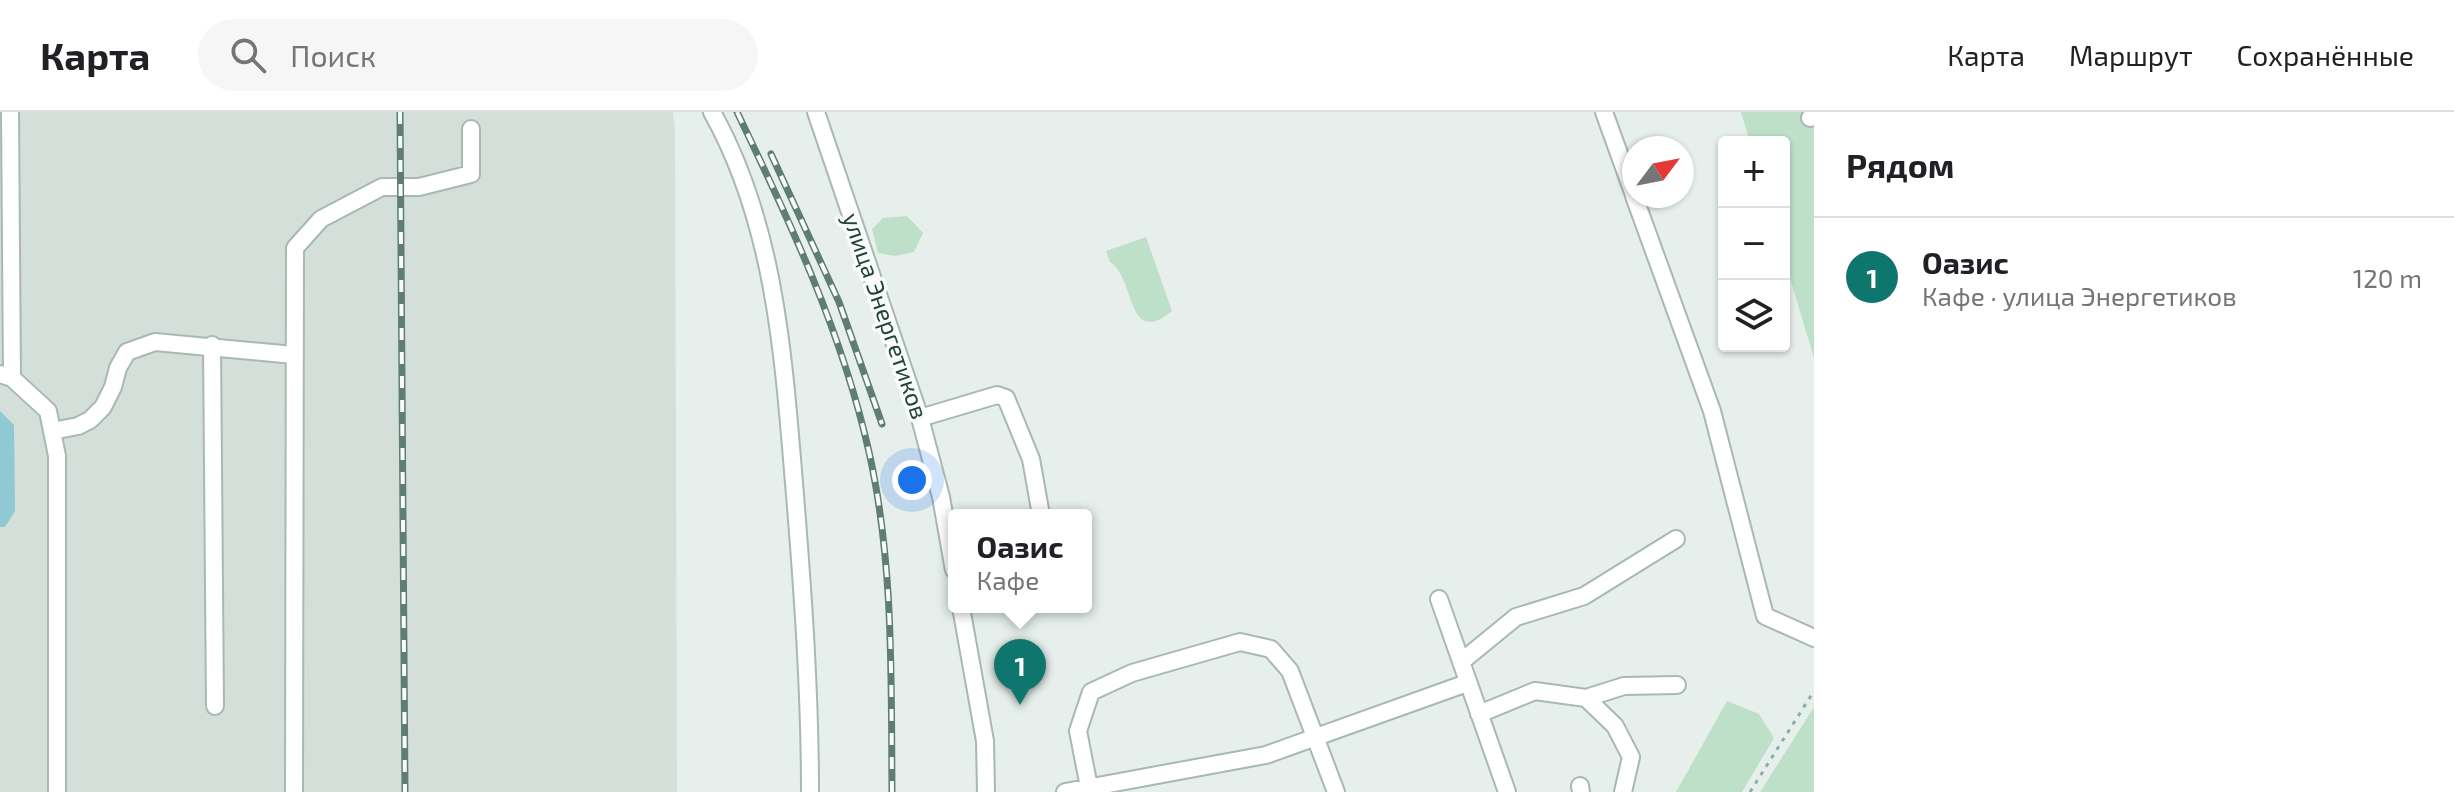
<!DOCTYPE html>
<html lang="ru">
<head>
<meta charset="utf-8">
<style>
	:root { --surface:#fff; --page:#f6f6f6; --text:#202124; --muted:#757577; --line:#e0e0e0; --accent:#0f766e }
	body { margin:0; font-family:"Exo 2",sans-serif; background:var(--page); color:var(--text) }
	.controls { position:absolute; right:24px; top:24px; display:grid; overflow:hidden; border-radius:8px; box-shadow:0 2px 6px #0004 }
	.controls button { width:72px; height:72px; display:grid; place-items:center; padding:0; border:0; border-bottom:2px solid var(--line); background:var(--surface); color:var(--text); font:40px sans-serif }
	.compass { position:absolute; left:1622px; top:24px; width:72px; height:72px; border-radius:50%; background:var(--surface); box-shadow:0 2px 6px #0004; rotate:58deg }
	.you { position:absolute; left:912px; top:368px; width:28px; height:28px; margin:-20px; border:6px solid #fff; border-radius:50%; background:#1a73e8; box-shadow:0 0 0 12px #1a73e833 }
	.badge { display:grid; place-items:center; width:52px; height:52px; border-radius:50%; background:var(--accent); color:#fff; font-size:26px; font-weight:700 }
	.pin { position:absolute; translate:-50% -66px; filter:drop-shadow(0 2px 4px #0008) }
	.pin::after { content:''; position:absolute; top:42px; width:28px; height:24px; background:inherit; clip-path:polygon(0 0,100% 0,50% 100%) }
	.popup { position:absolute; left:948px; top:397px; width:144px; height:104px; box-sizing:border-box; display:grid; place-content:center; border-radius:8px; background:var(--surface); filter:drop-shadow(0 2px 6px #0005); font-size:26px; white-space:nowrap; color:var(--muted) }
	.popup b { font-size:30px; color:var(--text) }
	.popup::after { content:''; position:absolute; left:50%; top:100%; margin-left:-16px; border:16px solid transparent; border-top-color:var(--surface) }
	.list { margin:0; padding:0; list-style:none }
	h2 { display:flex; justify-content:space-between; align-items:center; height:104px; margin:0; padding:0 32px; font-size:34px }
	h2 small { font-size:26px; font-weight:400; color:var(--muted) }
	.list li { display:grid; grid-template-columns:52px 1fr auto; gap:24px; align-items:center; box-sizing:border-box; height:120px; padding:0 32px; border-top:2px solid var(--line) }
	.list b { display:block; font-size:30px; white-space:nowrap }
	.list p { margin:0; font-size:26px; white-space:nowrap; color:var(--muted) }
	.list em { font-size:26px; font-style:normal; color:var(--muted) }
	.icon { flex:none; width:44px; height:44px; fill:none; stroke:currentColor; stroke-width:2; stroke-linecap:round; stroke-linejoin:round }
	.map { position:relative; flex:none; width:1814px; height:680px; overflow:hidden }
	header { display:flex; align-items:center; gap:48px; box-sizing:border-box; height:112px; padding:0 40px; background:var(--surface); border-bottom:2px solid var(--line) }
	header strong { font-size:38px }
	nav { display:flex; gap:44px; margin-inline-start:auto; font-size:28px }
	.search { width:560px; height:72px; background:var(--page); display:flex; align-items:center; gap:20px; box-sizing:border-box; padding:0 28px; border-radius:44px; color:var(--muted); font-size:30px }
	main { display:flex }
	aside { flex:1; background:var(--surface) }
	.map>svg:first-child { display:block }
	.built { fill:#d4dfda }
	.green { fill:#bfe0c8 }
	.water { fill:#8ec9d4 }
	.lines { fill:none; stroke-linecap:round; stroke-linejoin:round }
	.minor-casing { stroke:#a8b8b2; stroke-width:20 }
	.path { stroke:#86b3a5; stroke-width:3; stroke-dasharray:4 6; stroke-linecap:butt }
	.minor { stroke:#fff; stroke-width:16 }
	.rail-casing { stroke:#5f7d75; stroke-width:7 }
	.rail { stroke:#f7fbf9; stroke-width:4; stroke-dasharray:12; stroke-linecap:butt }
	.labels { text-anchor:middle; stroke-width:7; stroke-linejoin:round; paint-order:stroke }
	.street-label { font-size:24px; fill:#24423a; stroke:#f7fbf9 }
</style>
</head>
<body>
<header>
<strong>Карта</strong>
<div class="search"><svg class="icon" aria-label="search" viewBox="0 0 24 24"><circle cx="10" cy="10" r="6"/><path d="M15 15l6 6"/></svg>Поиск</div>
<nav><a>Карта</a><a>Маршрут</a><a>Сохранённые</a></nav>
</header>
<main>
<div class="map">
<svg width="1814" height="680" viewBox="0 0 1814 680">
	<rect width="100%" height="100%" fill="#e6efeb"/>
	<path class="built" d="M0,0H673L675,17L677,680H0Z"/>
	<path class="green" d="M1741,0H1814V246L1784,146V30H1750Z
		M907,104L923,121L914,140L895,144L878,141L872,117L883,106Z
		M1146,125L1172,199C1126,237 1136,166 1110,150L1106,139Z
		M1727,589L1759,602L1774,626L1742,680H1676Z
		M1814,595V680H1760Z"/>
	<path class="water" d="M0,299L14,313L15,399L5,415H0Z"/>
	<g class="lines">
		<g class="minor-casing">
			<path id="minor" d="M10,0L12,266
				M712,0C777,116 784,253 795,383C803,482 810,581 810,680
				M816,0L920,306L941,385L954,458
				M1604,0L1634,83
				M1810,6L1814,5
				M1634,84L1712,299L1765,504L1814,526
				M212,233L215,594
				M0,262L12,266L48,299L57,344V680
				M920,306L997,283L1006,286L1031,347L1041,403
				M52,319L78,314L90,308L103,295L113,275L118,256L127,240L155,230L294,243
				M1439,487L1507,680
				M961,495L985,629L986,680
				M1461,550L1516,505L1584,484L1676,427
				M1586,586L1624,574L1677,573
				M1479,602L1535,579L1586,586L1615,614L1631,645L1623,680
				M1580,674L1581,680
				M1089,675L1078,619L1091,580L1132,561L1240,530L1271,537L1290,559L1336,680
				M294,680L295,136L321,107L382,75H419L471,62V17
				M1065,680L1266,643L1467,571"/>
		</g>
		<path class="path" d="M1750,680L1814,579"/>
		<use href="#minor" class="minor"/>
		<g class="rail-casing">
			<path id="rail" d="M400,0L405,680
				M737,0C790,110 842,220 869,340C894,451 891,567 892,680
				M771,42L839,190L882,312"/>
		</g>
		<use href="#rail" class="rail"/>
	</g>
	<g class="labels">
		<g class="street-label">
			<text transform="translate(885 204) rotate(71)" y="8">улица Энергетиков</text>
		</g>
	</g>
</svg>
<div class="controls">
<button>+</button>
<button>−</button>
<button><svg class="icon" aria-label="layers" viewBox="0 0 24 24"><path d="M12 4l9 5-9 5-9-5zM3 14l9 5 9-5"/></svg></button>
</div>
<svg class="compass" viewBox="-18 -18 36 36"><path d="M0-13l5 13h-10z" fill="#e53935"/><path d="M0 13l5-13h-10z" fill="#757577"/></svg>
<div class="you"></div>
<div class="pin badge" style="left:1020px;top:593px">1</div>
<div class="popup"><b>Оазис</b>Кафе</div>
</div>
<aside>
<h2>Рядом<small></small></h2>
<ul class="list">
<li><span class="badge">1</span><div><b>Оазис</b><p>Кафе · улица Энергетиков</p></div><em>120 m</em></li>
</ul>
</aside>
</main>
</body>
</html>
